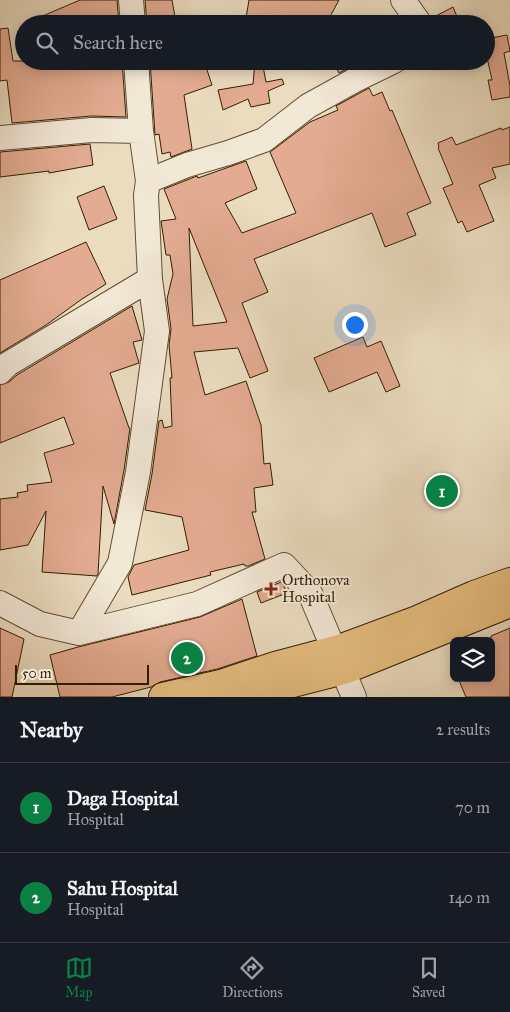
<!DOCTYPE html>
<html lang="en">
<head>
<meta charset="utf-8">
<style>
	:root { --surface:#171b24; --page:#242831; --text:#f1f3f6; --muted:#9ea1a6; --line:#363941; --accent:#0b8043 }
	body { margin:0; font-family:"IM FELL Great Primer",serif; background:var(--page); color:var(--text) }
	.controls { position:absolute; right:15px; bottom:15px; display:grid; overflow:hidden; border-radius:8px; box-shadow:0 2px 12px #0003 }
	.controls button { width:45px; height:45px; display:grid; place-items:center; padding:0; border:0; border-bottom:1px solid var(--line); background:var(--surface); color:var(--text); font:25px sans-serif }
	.scale { position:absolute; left:15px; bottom:12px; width:134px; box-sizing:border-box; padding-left:5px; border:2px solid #331e00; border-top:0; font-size:14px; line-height:18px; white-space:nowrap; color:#331e00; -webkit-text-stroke:4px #f2e8d6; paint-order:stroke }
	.you { position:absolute; left:354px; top:324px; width:18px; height:18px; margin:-12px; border:4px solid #fff; border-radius:50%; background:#1a73e8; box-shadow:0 0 0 8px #1a73e833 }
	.badge { display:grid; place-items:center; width:32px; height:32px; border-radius:50%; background:var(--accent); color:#fff; font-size:16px; font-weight:700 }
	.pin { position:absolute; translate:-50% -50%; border:2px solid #fff; box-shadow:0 1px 5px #0006 }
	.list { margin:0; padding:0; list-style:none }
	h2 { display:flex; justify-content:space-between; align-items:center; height:65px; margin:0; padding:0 20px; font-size:21px }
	h2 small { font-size:16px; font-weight:400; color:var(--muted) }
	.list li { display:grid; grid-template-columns:32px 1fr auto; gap:15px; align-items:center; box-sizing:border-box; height:90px; padding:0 20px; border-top:1px solid var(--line) }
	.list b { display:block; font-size:19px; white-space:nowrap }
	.list p { margin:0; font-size:16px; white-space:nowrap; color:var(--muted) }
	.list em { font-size:16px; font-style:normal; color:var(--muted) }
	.icon { flex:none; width:28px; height:28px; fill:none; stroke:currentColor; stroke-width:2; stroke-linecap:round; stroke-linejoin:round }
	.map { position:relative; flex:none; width:510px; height:697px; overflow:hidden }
	.search { position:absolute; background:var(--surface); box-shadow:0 2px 12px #0003; left:15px; right:15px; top:15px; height:55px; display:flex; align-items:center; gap:12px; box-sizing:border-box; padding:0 18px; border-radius:28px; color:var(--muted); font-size:19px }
	.sheet { height:245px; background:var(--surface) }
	nav { display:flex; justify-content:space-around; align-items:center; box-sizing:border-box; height:70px; border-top:1px solid var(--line); background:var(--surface); font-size:14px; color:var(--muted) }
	nav a { display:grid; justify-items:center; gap:2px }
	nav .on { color:var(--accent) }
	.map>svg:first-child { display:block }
	.building { fill:#e3ab91; stroke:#331e00; fill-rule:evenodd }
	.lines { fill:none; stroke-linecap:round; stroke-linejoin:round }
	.minor-casing { stroke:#614e30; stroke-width:26 }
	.major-casing { stroke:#331e00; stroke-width:30 }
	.minor { stroke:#f2e8d6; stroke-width:24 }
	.major { stroke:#e6be80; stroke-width:28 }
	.poi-dot { fill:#8f2418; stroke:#f2e8d6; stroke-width:2 }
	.labels { text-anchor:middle; stroke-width:4; stroke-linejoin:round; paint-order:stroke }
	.poi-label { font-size:15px; fill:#331e00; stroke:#f2e8d6; text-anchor:start }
</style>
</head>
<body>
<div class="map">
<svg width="510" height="697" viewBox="0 0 510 697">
	<rect width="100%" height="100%" fill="#ebdcc0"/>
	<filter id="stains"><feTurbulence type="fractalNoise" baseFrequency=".004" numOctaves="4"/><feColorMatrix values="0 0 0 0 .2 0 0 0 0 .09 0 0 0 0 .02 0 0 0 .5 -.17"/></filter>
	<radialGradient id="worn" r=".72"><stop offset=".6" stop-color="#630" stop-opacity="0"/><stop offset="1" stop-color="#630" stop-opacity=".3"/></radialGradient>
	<path class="building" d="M80,0H117L119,24H24Z
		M145,0H172L175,17L166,18V24H147Z
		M249,0H339L326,24H245Z
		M453,7L460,24H434L432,18Z
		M8,28L13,61H122L126,117L91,116L12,123L7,80L0,81V29Z
		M507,35L510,51L504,53L510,86V97L492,100L488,80H492L486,53V39Z
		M150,61H204L212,85L184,95L192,149L171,157L170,152L162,154L159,134L155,135Z
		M255,61H262L266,82L282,79L284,84L268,91L270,103L251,107L248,99L223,110L218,90L253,84Z
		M346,61H362L339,73L336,67Z
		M369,88L373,96L382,92L390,111L392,110L431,203L407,213L416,235L385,247L372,213L254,259L268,292L242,303L268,371L250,378L238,348L194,352L205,395L246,381L261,425L264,464L270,463L273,485L254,488L256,512H252L265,559L248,566H245L244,564L210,572L211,575L132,595L128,577L134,565L189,550L182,517L145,510L152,474L159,421L162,420L164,428L172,426L170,378H172L169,345L171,329L167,299L173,274L170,255H166L161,221L176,219L164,189L192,178L197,176L198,178L246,161L257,189L225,203L242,233L296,213L270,152L310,122L338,110L336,106ZM189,228L227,322L193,326Z
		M510,127V164L492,168L496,178L479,185L494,221L467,232L462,221L458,223L443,188L453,184L438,148L439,147L438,143L452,137L456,145L501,128L502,130Z
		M90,144L93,165L49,173V171L0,177V152Z
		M104,186L117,219L89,230L77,197Z
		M86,242L106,284L82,299L46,325L0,353V280Z
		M132,306L142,340L133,342L139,363L110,373L129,428H130L124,470L114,524L103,486L98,574L97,576L42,572L46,511L28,545L0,550V499L18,497L17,493L28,491L27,485L52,482L44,453L74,444L64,417L0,443V385L9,382L17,375Z
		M363,337L367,347L381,341L400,386L386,392L377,372L329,392L314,358Z
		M281,582L284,586L287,593L261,603L257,592Z
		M242,599L257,656L217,669L160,682L151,687L112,697H60L50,655L78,647L200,617Z
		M0,628L24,639L12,697H0Z
		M510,628V697H466L458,678H491V636Z"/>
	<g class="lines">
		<g class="minor-casing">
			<path id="minor" d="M131,0L133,24
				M403,0L420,24
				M0,138L92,130L141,131
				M148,181L187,165L228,153L264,140L308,106L355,80L394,61
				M0,372L8,364L150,279
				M0,603L40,624L79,633L197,604L284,565L310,593L354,697
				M79,633L120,563L138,472L157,331L150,279L146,195L148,181L141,131L136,61"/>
		</g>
		<g class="major-casing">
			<path id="major" d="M163,697L221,684L275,666L339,649L417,620L474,595L510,582
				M238,697L344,670L510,603"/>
		</g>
		<use href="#minor" class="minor"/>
		<use href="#major" class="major"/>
	</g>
	<path class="poi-dot" d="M268.5 581.5h5v5h5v5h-5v5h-5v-5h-5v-5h5z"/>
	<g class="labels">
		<g class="poi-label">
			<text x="282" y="585">Orthonova<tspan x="282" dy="17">Hospital</tspan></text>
		</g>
	</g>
	<rect width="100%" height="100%" filter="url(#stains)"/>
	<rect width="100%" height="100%" fill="url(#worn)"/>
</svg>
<div class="controls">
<button><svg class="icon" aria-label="layers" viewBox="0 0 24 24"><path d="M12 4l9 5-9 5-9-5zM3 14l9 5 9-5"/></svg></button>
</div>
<div class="scale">50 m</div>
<div class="you"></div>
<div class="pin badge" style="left:442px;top:491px">1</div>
<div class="pin badge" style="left:187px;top:658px">2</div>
<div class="search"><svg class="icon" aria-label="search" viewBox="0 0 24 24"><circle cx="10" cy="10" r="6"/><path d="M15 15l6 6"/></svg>Search here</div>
</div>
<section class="sheet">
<h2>Nearby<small>2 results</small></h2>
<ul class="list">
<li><span class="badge">1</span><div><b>Daga Hospital</b><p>Hospital</p></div><em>70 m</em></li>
<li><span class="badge">2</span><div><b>Sahu Hospital</b><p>Hospital</p></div><em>140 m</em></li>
</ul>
</section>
<nav>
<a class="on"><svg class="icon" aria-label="map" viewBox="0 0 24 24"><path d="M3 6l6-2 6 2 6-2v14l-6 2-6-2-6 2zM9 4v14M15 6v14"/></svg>Map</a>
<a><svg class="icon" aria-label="directions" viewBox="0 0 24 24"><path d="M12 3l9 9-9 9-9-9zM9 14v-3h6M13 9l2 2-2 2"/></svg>Directions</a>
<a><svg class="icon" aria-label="saved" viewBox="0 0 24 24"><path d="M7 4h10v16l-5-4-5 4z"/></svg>Saved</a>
</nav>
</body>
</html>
